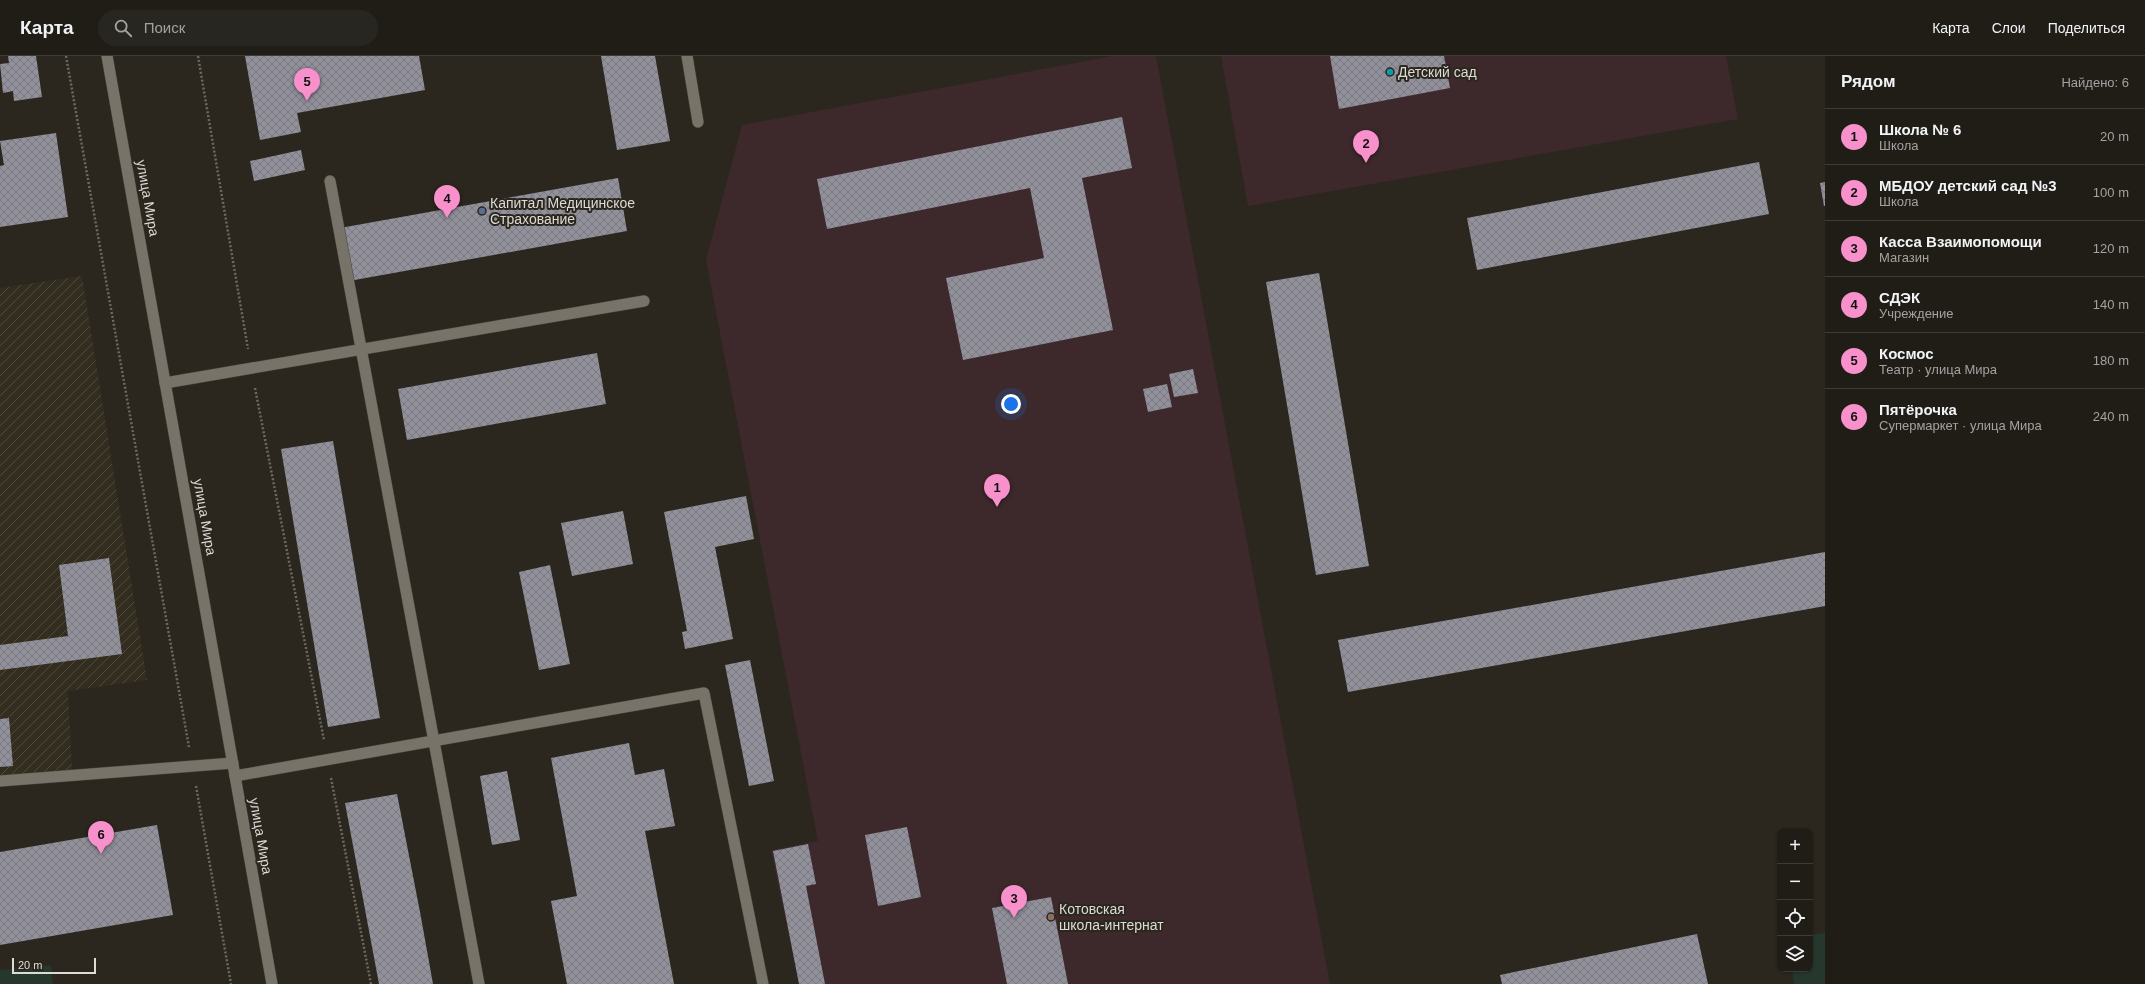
<!DOCTYPE html>
<html lang="ru">
<head>
<meta charset="utf-8">
<style>
	:root { --surface:#201d17; --page:#282620; --text:#f1f3f6; --muted:#a2a2a1; --line:#3d3b36; --accent:#f890cc }
	body { margin:0; font-family:Arial,sans-serif; background:var(--page); color:var(--text) }
	.controls { position:absolute; right:12px; bottom:12px; display:grid; overflow:hidden; border-radius:8px; box-shadow:0 1px 3px #0004 }
	.controls button { width:36px; height:36px; display:grid; place-items:center; padding:0; border:0; border-bottom:1px solid var(--line); background:var(--surface); color:var(--text); font:20px sans-serif }
	.scale { position:absolute; left:12px; bottom:10px; width:84px; box-sizing:border-box; padding-left:4px; border:2px solid #dddbd5; border-top:0; font-size:11px; line-height:14px; white-space:nowrap; color:#dddbd5; -webkit-text-stroke:3px #2b271f; paint-order:stroke }
	.you { position:absolute; left:1011px; top:348px; width:14px; height:14px; margin:-10px; border:3px solid #fff; border-radius:50%; background:#1a73e8; box-shadow:0 0 0 6px #1a73e833 }
	.badge { display:grid; place-items:center; width:26px; height:26px; border-radius:50%; background:var(--accent); color:#111; font-size:13px; font-weight:700 }
	.pin { position:absolute; translate:-50% -33px; filter:drop-shadow(0 1px 2px #0008) }
	.pin::after { content:''; position:absolute; top:21px; width:14px; height:12px; background:inherit; clip-path:polygon(0 0,100% 0,50% 100%) }
	.list { margin:0; padding:0; list-style:none }
	h2 { display:flex; justify-content:space-between; align-items:center; height:52px; margin:0; padding:0 16px; font-size:17px }
	h2 small { font-size:13px; font-weight:400; color:var(--muted) }
	.list li { display:grid; grid-template-columns:26px 1fr auto; gap:12px; align-items:center; box-sizing:border-box; height:56px; padding:0 16px; border-top:1px solid var(--line) }
	.list b { display:block; font-size:15px; white-space:nowrap }
	.list p { margin:0; font-size:13px; white-space:nowrap; color:var(--muted) }
	.list em { font-size:13px; font-style:normal; color:var(--muted) }
	.icon { flex:none; width:22px; height:22px; fill:none; stroke:currentColor; stroke-width:2; stroke-linecap:round; stroke-linejoin:round }
	.map { position:relative; flex:none; width:1825px; height:928px; overflow:hidden }
	header { display:flex; align-items:center; gap:24px; box-sizing:border-box; height:56px; padding:0 20px; background:var(--surface); border-bottom:1px solid var(--line) }
	header strong { font-size:19px }
	nav { display:flex; gap:22px; margin-inline-start:auto; font-size:14px }
	.search { width:280px; height:36px; background:var(--page); display:flex; align-items:center; gap:10px; box-sizing:border-box; padding:0 14px; border-radius:22px; color:var(--muted); font-size:15px }
	main { display:flex }
	aside { flex:1; background:var(--surface) }
	.map>svg:first-child { display:block }
	.industrial { fill:url(#industrial-furrows) }
	.education { fill:#3d292b }
	.pitch { fill:#26382e }
	.building { fill:url(#building-cross-hatch) }
	.lines { fill:none; stroke-linecap:round; stroke-linejoin:round }
	.service-casing { stroke:#48453d; stroke-width:12 }
	.tertiary-casing { stroke:#48453d; stroke-width:12 }
	.path { stroke:#6c6961; stroke-width:2.5; stroke-dasharray:2 2; stroke-linecap:butt }
	.service { stroke:#777369; stroke-width:11 }
	.tertiary { stroke:#777369; stroke-width:11 }
	.culture-dot { fill:#0f9aa8; stroke:#2b271f; stroke-width:1.5 }
	.service-dot { fill:#5c6f8a; stroke:#2b271f; stroke-width:1.5 }
	.education-dot { fill:#8d6e63; stroke:#2b271f; stroke-width:1.5 }
	.labels { text-anchor:middle; stroke-width:4; stroke-linejoin:round; paint-order:stroke }
	.poi-label { font-size:14px; fill:#dddbd5; stroke:#2b271f; text-anchor:start }
	.street-label { font-size:14px; fill:#dddbd5; stroke:#2b271f }
</style>
</head>
<body>
<header>
<strong>Карта</strong>
<div class="search"><svg class="icon" aria-label="search" viewBox="0 0 24 24"><circle cx="10" cy="10" r="6"/><path d="M15 15l6 6"/></svg>Поиск</div>
<nav><a>Карта</a><a>Слои</a><a>Поделиться</a></nav>
</header>
<main>
<div class="map">
<svg width="1825" height="928" viewBox="0 0 1825 928">
	<defs>
		<pattern id="industrial-furrows" width="10" height="10" patternUnits="userSpaceOnUse"><rect width="10" height="10" fill="#332d1f"/><path d="M-1 1l2-2M0 10L10 0M9 11l2-2" fill="none" stroke="#504b3f"/></pattern>
		<pattern id="building-cross-hatch" width="8" height="8" patternUnits="userSpaceOnUse"><rect width="8" height="8" fill="#91909b"/><path d="M0 0l8 8M0 8l8-8" fill="none" stroke="#797980"/></pattern>
	</defs>
	<rect width="100%" height="100%" fill="#2b271f"/>
	<path class="industrial" d="M82,220L147,624L68,635L72,714L0,719V232Z"/>
	<path class="education" d="M1113,0H1156L1330,928H799L771,794L818,785L706,204L742,69Z
		M1221,0H1726L1738,63L1248,150Z"/>
	<path class="pitch" d="M1825,877V928H1794L1792,913H1810V879Z
		M51,909L53,928H0V914Z"/>
	<path class="building" d="M8,0H36L42,41L14,45L13,35L3,37L0,8L9,7Z
		M245,0H419L425,34L297,57L301,76L260,84Z
		M601,0H655L670,85L617,94Z
		M1330,0H1444L1450,32L1339,53Z
		M1122,61L1132,112L1082,122L1113,274L963,304L946,222L1044,202L1030,132L827,173L817,123Z
		M56,77L68,161L0,171V110L4,109L0,85Z
		M301,94L305,114L254,125L250,105Z
		M1759,106L1769,158L1477,214L1467,162Z
		M618,122L627,175L349,225L340,172Z
		M1825,126V150H1824L1820,127Z
		M1319,217L1369,510L1316,519L1266,226Z
		M597,297L606,348L407,384L398,333Z
		M1193,313L1198,337L1174,341L1169,318Z
		M1167,328L1172,351L1148,356L1143,333Z
		M333,385L380,662L328,671L281,393Z
		M746,440L754,483L715,491L733,583L685,593L682,576L687,575L664,456Z
		M623,455L633,508L572,520L561,467Z
		M1825,496V550L1348,636L1338,584Z
		M109,502L122,598L0,614V589L68,580L59,509Z
		M550,509L570,608L539,614L519,516Z
		M750,604L774,725L749,730L725,609Z
		M9,662L13,710L0,711V663Z
		M629,687L635,719L664,713L675,770L645,775L674,928H567L551,845L577,840L551,702Z
		M507,715L520,784L492,789L480,720Z
		M397,738L420,856L433,928H379L345,747Z
		M157,769L173,859L0,889V796Z
		M907,771L921,841L878,850L865,779Z
		M808,788L816,828L806,830L825,928H799L773,795Z
		M1051,841L1068,928H1007L992,852Z
		M1697,878L1708,928H1502L1500,919Z"/>
	<g class="lines">
		<g class="service-casing">
			<path id="service" d="M687,0L698,66
				M330,125L479,928
				M165,327L644,245
				M235,720L704,637L763,928
				M0,725L233,707"/>
		</g>
		<g class="tertiary-casing">
			<path id="tertiary" d="M107,0L272,928"/>
		</g>
		<path class="path" d="M66,0L189,691
			M198,0L248,293
			M255,332L324,684
			M331,722L371,928
			M196,730L231,928"/>
		<use href="#service" class="service"/>
		<use href="#tertiary" class="tertiary"/>
	</g>
	<circle class="culture-dot" cx="1390" cy="16" r="4"/>
	<circle class="service-dot" cx="482" cy="155" r="4"/>
	<circle class="education-dot" cx="1051" cy="861" r="4"/>
	<g class="labels">
		<g class="poi-label">
			<text x="1398" y="21">Детский сад</text>
			<text x="490" y="152">Капитал Медицинское<tspan x="490" dy="16">Страхование</tspan></text>
			<text x="1059" y="858">Котовская<tspan x="1059" dy="16">школа-интернат</tspan></text>
		</g>
		<g class="street-label">
			<text transform="translate(148 142) rotate(80)" y="5">улица Мира</text>
			<text transform="translate(205 461) rotate(80)" y="5">улица Мира</text>
			<text transform="translate(261 780) rotate(80)" y="5">улица Мира</text>
		</g>
	</g>
</svg>
<div class="controls">
<button>+</button>
<button>−</button>
<button><svg class="icon" aria-label="locate" viewBox="0 0 24 24"><circle cx="12" cy="12" r="6"/><path d="M12 2v4M12 18v4M2 12h4M18 12h4"/></svg></button>
<button><svg class="icon" aria-label="layers" viewBox="0 0 24 24"><path d="M12 4l9 5-9 5-9-5zM3 14l9 5 9-5"/></svg></button>
</div>
<div class="scale">20 m</div>
<div class="you"></div>
<div class="pin badge" style="left:997px;top:451px">1</div>
<div class="pin badge" style="left:1366px;top:107px">2</div>
<div class="pin badge" style="left:1014px;top:862px">3</div>
<div class="pin badge" style="left:447px;top:162px">4</div>
<div class="pin badge" style="left:307px;top:45px">5</div>
<div class="pin badge" style="left:101px;top:798px">6</div>
</div>
<aside>
<h2>Рядом<small>Найдено: 6</small></h2>
<ul class="list">
<li><span class="badge">1</span><div><b>Школа № 6</b><p>Школа</p></div><em>20 m</em></li>
<li><span class="badge">2</span><div><b>МБДОУ детский сад №3</b><p>Школа</p></div><em>100 m</em></li>
<li><span class="badge">3</span><div><b>Касса Взаимопомощи</b><p>Магазин</p></div><em>120 m</em></li>
<li><span class="badge">4</span><div><b>СДЭК</b><p>Учреждение</p></div><em>140 m</em></li>
<li><span class="badge">5</span><div><b>Космос</b><p>Театр · улица Мира</p></div><em>180 m</em></li>
<li><span class="badge">6</span><div><b>Пятёрочка</b><p>Супермаркет · улица Мира</p></div><em>240 m</em></li>
</ul>
</aside>
</main>
</body>
</html>
